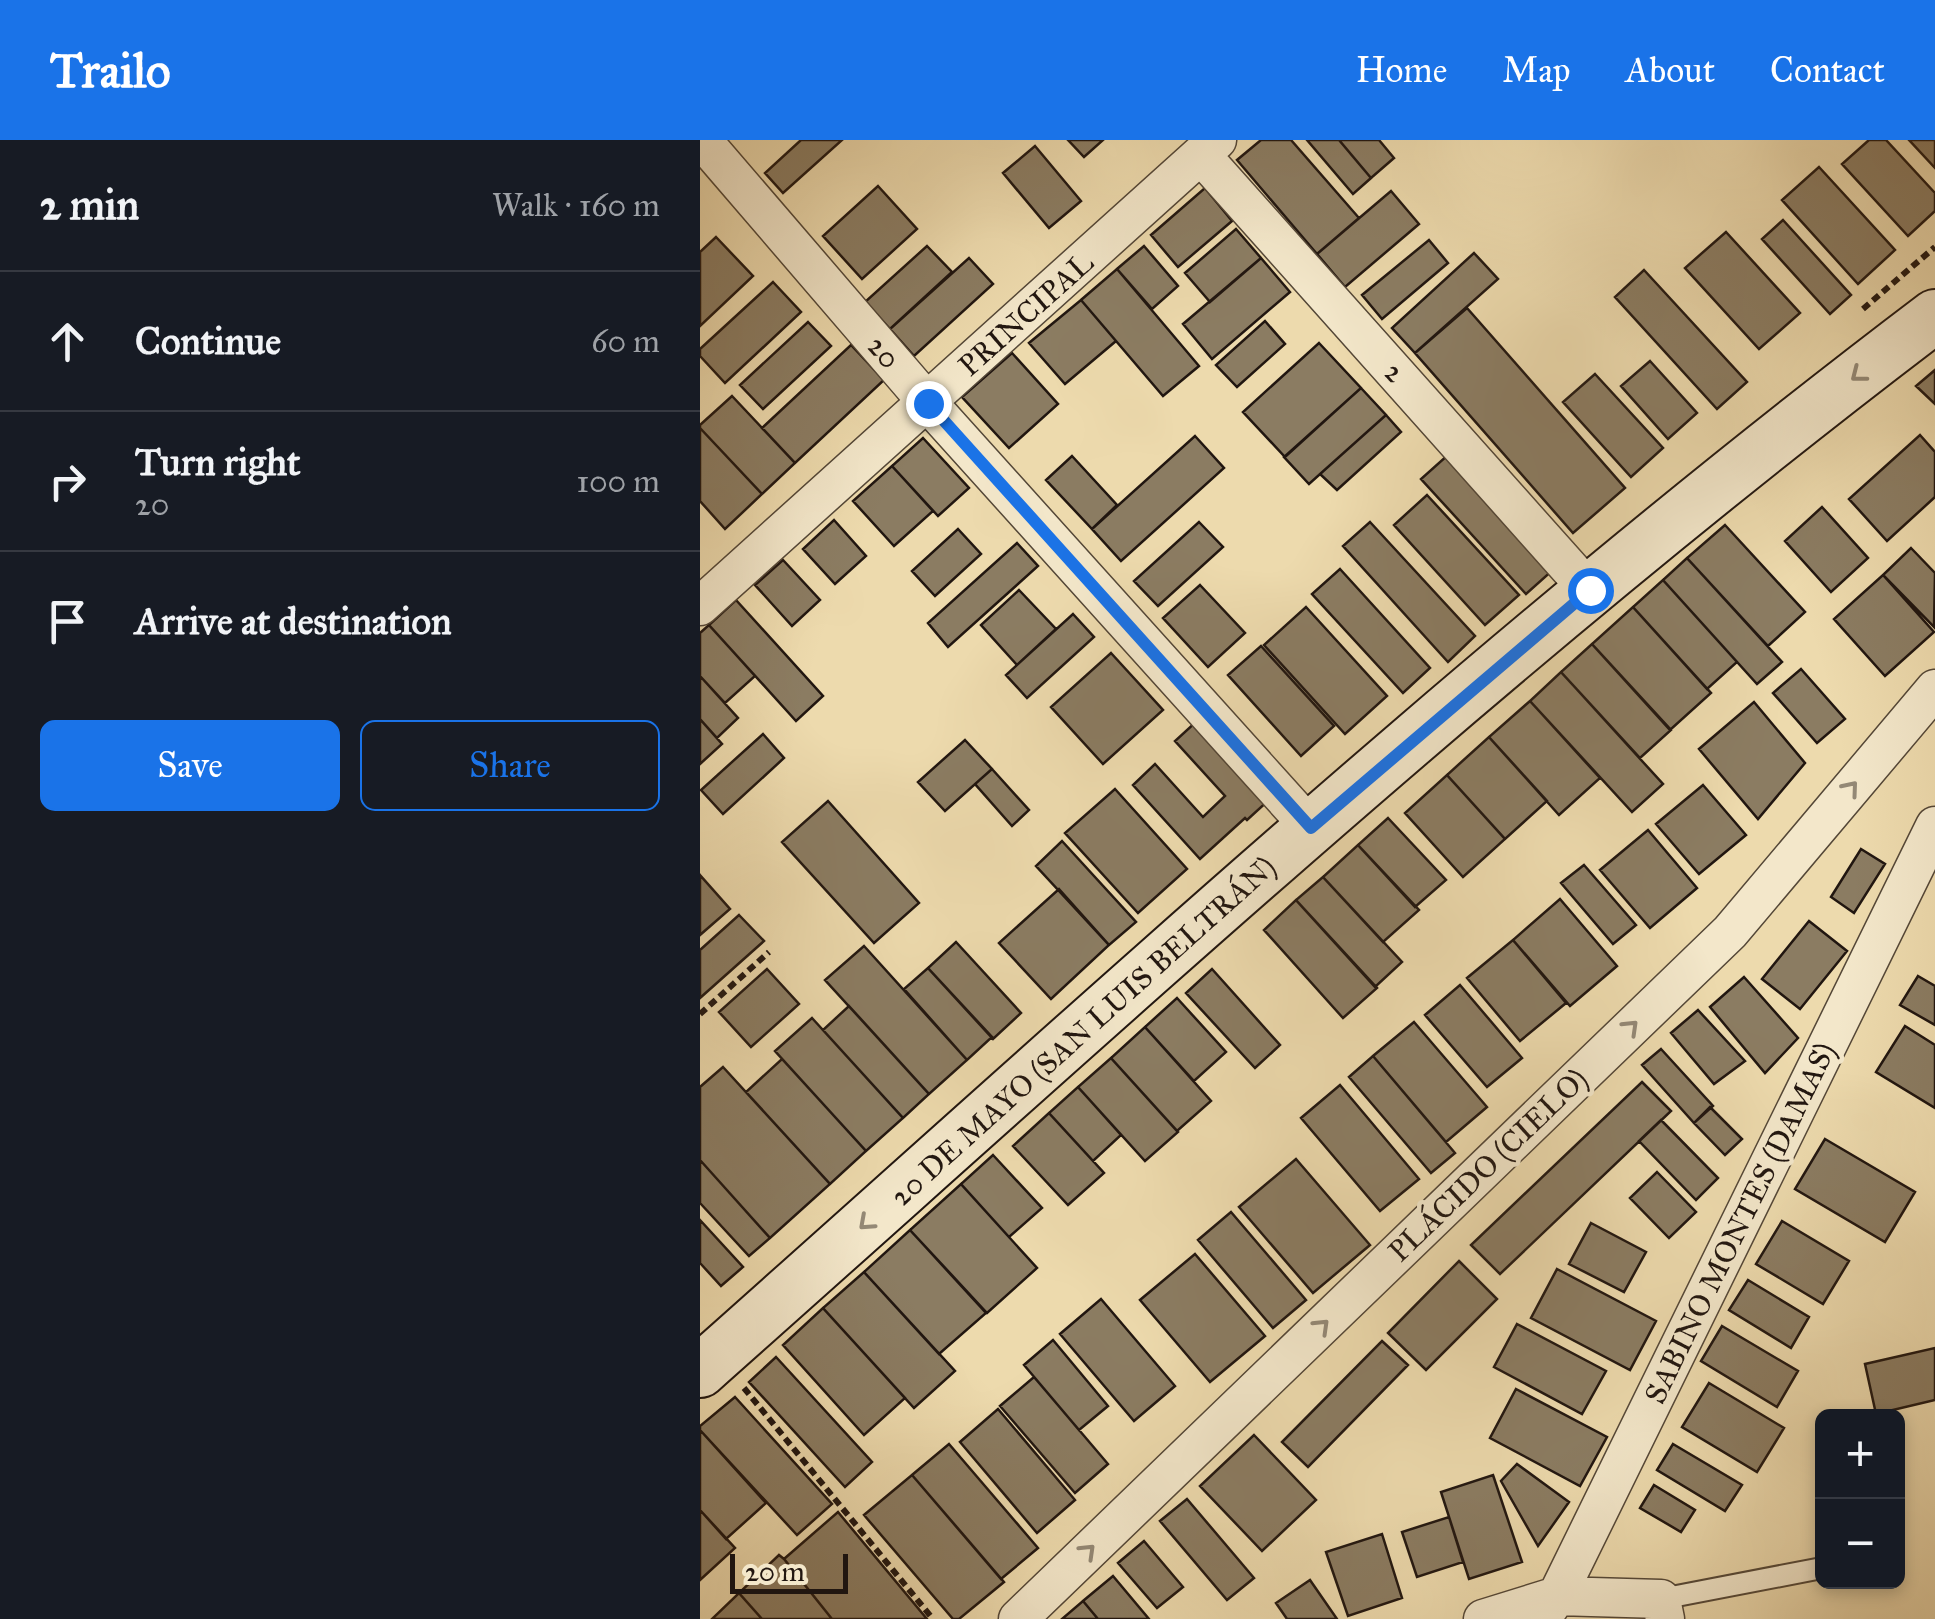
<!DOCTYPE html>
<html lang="en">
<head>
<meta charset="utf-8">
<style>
	:root { --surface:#171b24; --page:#242831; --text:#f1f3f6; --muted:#9ea1a6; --line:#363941; --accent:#1a73e8 }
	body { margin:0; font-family:"IM FELL Great Primer",serif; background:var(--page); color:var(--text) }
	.controls { position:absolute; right:30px; bottom:30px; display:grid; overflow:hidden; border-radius:15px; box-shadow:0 5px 15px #0003 }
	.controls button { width:90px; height:90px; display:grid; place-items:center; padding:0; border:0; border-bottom:2px solid var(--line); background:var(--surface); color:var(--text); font:50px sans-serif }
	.scale { position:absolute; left:30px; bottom:25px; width:118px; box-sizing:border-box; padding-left:10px; border:5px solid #211610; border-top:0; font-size:28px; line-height:35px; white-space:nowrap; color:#211610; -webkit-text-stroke:8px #f3e7ca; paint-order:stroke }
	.stop { position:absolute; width:30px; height:30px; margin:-22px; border:8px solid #1a73e8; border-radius:50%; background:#fff }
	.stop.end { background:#1a73e8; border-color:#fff; box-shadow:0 2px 10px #0008 }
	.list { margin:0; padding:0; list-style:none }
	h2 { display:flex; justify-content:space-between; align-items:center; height:130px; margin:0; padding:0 40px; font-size:42px }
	h2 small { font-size:32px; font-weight:400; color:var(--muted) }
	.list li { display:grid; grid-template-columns:65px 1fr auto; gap:30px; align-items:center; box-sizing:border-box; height:140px; padding:0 40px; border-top:2px solid var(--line) }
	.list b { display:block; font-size:38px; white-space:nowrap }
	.list p { margin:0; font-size:32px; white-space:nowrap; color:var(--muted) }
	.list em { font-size:32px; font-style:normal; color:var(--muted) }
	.actions { display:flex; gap:20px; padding:30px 40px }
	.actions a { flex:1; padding:22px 0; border:2px solid var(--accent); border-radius:15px; text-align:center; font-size:35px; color:var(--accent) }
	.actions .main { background:var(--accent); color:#fff }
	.icon { flex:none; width:55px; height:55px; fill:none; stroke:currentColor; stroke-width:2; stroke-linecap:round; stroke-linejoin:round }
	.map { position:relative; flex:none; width:1235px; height:1479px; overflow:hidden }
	header { display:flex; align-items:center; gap:60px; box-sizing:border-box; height:140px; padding:0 50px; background:var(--accent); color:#fff }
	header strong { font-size:48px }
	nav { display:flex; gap:55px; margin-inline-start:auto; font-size:35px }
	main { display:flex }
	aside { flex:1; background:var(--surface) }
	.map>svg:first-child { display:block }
	.building { fill:#8b7c62; stroke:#211610; stroke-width:2.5 }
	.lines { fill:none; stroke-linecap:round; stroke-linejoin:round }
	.service-casing { stroke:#544737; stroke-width:24 }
	.minor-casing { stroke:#544737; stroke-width:41 }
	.secondary-casing { stroke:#211610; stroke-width:56 }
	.path { stroke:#211610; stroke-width:6; stroke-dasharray:8 5; stroke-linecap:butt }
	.service { stroke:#f3e7ca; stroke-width:20 }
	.minor { stroke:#f3e7ca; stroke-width:38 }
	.secondary { stroke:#f3e7ca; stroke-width:52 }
	.oneway { stroke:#948976 }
	.route { stroke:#1a73e8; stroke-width:12 }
	.labels { text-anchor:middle; stroke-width:9; stroke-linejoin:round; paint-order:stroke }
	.street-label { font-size:30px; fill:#211610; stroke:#f3e7ca }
</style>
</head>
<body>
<header>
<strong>Trailo</strong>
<nav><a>Home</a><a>Map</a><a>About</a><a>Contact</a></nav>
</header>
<main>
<aside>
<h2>2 min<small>Walk · 160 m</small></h2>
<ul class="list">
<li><svg class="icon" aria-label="ahead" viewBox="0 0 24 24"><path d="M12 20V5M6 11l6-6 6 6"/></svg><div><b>Continue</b></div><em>60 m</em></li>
<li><svg class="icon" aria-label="right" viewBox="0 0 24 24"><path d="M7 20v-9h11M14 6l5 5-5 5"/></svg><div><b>Turn right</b><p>20</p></div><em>100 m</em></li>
<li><svg class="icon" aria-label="arrive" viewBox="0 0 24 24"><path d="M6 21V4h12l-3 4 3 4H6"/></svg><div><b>Arrive at destination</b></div></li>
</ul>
<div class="actions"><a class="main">Save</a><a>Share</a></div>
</aside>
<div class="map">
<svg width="1235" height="1479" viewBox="0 0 1235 1479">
	<rect width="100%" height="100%" fill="#eddaad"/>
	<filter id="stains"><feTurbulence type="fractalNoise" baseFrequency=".002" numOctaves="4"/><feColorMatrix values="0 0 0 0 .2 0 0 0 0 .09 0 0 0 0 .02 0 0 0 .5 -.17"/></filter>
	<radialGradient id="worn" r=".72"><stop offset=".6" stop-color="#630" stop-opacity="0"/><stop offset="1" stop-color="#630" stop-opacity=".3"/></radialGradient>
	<path class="building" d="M101,0H142L83,53L65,33Z
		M368,0H403L384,17Z
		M561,0H591L659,78L617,114L537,20Z
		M607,0H639L671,38L653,54Z
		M639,0H679L694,18L671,38Z
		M1169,0H1186L1235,53V71L1208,96L1142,24Z
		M1209,0H1235V28Z
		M335,6L381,61L349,88L303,33Z
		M1119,27L1195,110L1158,144L1082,60Z
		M178,46L217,89L162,139L123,96Z
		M505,48L532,81L478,127L451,95Z
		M691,51L719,84L645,147L617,114Z
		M1083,80L1151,155L1130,174L1062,99Z
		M536,89L561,118L510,162L485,133Z
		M1026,92L1100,173L1059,209L985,128Z
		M16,97L53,136L0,186V112Z
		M729,100L748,123L682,179L662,155Z
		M227,106L252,132L190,189L165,162Z
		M444,106L478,146L452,169L417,129Z
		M774,113L798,139L715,213L692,188Z
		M269,118L293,144L214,216L190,189Z
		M561,118L590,152L512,219L483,184Z
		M417,129L499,226L463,256L381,160Z
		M944,130L1047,242L1017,269L915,157Z
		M73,142L101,172L25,243L0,216V209Z
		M381,160L416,201L365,244L329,203Z
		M767,168L925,348L873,393L715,213Z
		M565,181L585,204L537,247L516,225Z
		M108,182L131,206L63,269L40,245Z
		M619,203L661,248L585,317L543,272Z
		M151,205L184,240L95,323L62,288Z
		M312,213L358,264L309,308L262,257Z
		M950,221L997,273L968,299L921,246Z
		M1235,230V264L1216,246Z
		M895,234L963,308L931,337L863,262Z
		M661,248L686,275L609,344L584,317Z
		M32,256L95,323L62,354L0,288V285Z
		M686,275L701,292L637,350L620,334Z
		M0,288L62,354L25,389L0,361Z
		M1220,295L1235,312V357L1187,401L1149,359Z
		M495,296L524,328L421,421L392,389Z
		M223,298L269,348L238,376L192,326Z
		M749,314L854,429L826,454L721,339Z
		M372,316L417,365L392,389L346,340Z
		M192,326L233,371L194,406L153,361Z
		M727,355L819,455L785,485L694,385Z
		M1122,367L1168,418L1131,452L1085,401Z
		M134,380L166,416L135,444L103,409Z
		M499,382L523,407L458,466L434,441Z
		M670,382L775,496L748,522L643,406Z
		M1025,385L1105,472L1068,506L987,418Z
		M258,389L281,414L235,456L212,431Z
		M317,403L338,426L248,507L228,483Z
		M1211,408L1235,433L1234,487L1183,435Z
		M987,418L1082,522L1057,544L963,440Z
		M83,420L120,460L92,486L55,445Z
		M640,429L730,528L703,553L612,454Z
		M1183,435L1234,492L1185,536L1134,479Z
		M963,440L1037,522L1007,549L933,467Z
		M500,445L545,493L508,527L463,478Z
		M319,450L356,489L317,525L281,485Z
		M36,460L123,556L96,581L9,485Z
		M606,467L687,556L645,594L564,505Z
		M933,467L1011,553L970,590L892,504Z
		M373,474L394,497L327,558L306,535Z
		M9,485L55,536L25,563L0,536V493Z
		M892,504L971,590L940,618L861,532Z
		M561,506L634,586L601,616L528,535Z
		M411,513L463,570L403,624L351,567Z
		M1101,529L1145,579L1117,603L1073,553Z
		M861,532L963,644L932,672L830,561Z
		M0,536L38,578L17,598L0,579Z
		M830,561L900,638L859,675L789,597Z
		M1054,562L1105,623L1058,679L999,609Z
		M0,579L22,604L0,624Z
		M498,580L570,659L547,680L545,678L500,719L433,645L455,624L503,677L525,656L475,601Z
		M63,594L84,618L23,674L1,650Z
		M789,597L847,661L805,699L747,635Z
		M265,600L292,629L245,671L218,642Z
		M292,629L329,670L312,686L275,644Z
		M747,635L805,699L763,737L705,673Z
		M1003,645L1046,695L999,734L956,684Z
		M415,649L487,729L438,773L365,693Z
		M128,661L219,763L174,803L82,702Z
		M688,678L746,740L715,767L658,705Z
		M948,690L997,748L950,788L900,730Z
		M362,701L436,782L409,805L336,726Z
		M658,705L719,770L683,802L623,737Z
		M1161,709L1185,724L1154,773L1131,757Z
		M884,725L936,785L913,804L861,743Z
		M0,735L30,769L0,795Z
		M623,737L702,822L675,847L596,760Z
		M359,749L409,805L351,859L299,803Z
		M860,759L917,826L870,866L813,800Z
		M596,760L677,848L643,878L564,790Z
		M39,775L64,801L0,858V810Z
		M1109,781L1147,811L1100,869L1062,839Z
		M813,800L866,863L820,901L767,838Z
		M256,802L321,873L293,899L228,828Z
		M164,806L267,920L229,954L125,840Z
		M228,828L292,897L267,920L204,849Z
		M67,829L99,864L51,907L19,872Z
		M512,829L580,905L555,928L486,853Z
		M1218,836L1235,846V885L1200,865Z
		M1044,837L1098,898L1065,933L1010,867Z
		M760,845L822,918L787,947L725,875Z
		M477,858L526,912L494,941L445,887Z
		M149,866L229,954L203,978L123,890Z
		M998,870L1045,921L1014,944L971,893Z
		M112,878L203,978L166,1011L75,911Z
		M714,882L787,967L746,1002L673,916Z
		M1205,886L1235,905V968L1176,932Z
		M445,887L511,961L477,991L411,918Z
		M961,909L1013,966L994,983L942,925Z
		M673,916L755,1013L731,1033L649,937Z
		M411,918L478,992L445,1021L378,947Z
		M82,919L166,1011L130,1044L46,952Z
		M23,927L130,1044L70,1098L0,1020V947Z
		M942,942L971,971L800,1134L771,1105Z
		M640,945L719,1039L680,1071L601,978Z
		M378,947L421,995L393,1021L349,973Z
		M1010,967L1042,999L1025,1015L994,983Z
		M349,973L404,1033L368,1065L313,1006Z
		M961,980L1018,1038L996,1060L939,1001Z
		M1125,999L1215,1052L1185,1102L1095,1049Z
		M293,1015L342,1068L309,1097L261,1044Z
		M596,1019L670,1105L613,1153L539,1067Z
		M0,1020L70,1098L49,1116L0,1063Z
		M957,1032L996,1072L969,1098L930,1058Z
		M261,1044L337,1128L287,1173L210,1090Z
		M531,1072L606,1160L573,1188L498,1100Z
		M0,1080L43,1127L21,1146L0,1123Z
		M1082,1081L1149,1121L1123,1164L1056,1124Z
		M891,1083L946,1112L924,1152L869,1124Z
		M210,1090L286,1173L239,1214L164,1132Z
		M495,1114L565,1196L510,1242L440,1160Z
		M759,1121L797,1159L726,1230L688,1193Z
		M857,1129L956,1181L930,1230L831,1178Z
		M164,1132L255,1231L214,1268L123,1168Z
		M1048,1140L1109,1177L1091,1208L1029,1170Z
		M401,1159L475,1246L434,1281L360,1194Z
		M123,1168L205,1258L164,1295L83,1205Z
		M817,1184L906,1231L882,1274L794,1227Z
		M1022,1186L1098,1231L1077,1267L1001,1221Z
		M353,1200L408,1266L379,1290L324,1225Z
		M682,1201L708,1225L608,1327L582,1302Z
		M1235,1208V1260L1176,1274L1165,1224Z
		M76,1217L172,1322L145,1347L49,1242Z
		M334,1237L408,1324L375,1353L300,1266Z
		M1009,1243L1084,1288L1057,1332L982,1287Z
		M816,1249L907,1297L880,1346L790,1298Z
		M35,1257L132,1364L97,1395L0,1290V1286Z
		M298,1269L375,1360L337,1393L260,1302Z
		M0,1290L66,1363L26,1399L0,1370Z
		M554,1295L616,1360L562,1411L500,1346Z
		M249,1304L338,1408L301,1439L212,1335Z
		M973,1304L1042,1345L1025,1371L957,1330Z
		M817,1324L869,1362L838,1406L801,1341Z
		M212,1335L304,1442L259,1479H253L164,1375Z
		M793,1335L822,1422L769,1439L741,1352Z
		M954,1345L995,1370L981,1392L940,1368Z
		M487,1359L554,1438L527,1460L460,1381Z
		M0,1370L35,1408L0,1440Z
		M138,1372L227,1479H132L84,1419Z
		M749,1377L763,1422L717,1437L702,1392Z
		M682,1394L702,1458L648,1476L626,1412Z
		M444,1401L483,1447L457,1468L418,1423Z
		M79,1415L84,1419L132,1479H62L39,1453Z
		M413,1436L449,1479H398L383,1461Z
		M610,1440L637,1479H587L576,1463Z
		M39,1453L62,1479H12Z
		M383,1461L398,1479H362Z"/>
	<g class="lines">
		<g class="service-casing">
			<path id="service" d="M961,1459L1122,1428"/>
		</g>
		<g class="minor-casing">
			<path id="minor" d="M2,0L228,263L611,688
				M501,15L889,450
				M0,466L517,0
				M318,1479L1030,792L1235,549
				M783,1479L857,1456L961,1459L965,1479
				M841,1479L857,1456L1235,686"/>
		</g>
		<g class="secondary-casing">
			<path id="secondary" d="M0,1231C405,871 803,503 1235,176"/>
		</g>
		<path class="path" d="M1163,169L1235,107
			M0,874L69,812
			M44,1248L233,1479"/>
		<use href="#service" class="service"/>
		<use href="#minor" class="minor"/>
		<use href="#secondary" class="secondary"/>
	</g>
	<defs><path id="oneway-chevron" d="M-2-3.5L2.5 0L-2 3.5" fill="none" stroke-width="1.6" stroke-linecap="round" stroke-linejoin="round" transform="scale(2.5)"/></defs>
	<g class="oneway">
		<use href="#oneway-chevron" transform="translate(1158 235) rotate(142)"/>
		<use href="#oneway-chevron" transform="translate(1151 648) rotate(-50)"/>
		<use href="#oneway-chevron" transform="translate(931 887) rotate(-44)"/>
		<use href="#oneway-chevron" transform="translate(166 1083) rotate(138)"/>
		<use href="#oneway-chevron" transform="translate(622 1186) rotate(-44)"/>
		<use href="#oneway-chevron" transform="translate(388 1411) rotate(-44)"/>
	</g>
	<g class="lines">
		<path class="route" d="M228,263L611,688L890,450"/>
	</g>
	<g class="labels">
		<g class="street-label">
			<text transform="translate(326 174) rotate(-42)" y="10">PRINCIPAL</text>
			<text transform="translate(184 212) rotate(49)" y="10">20</text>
			<text transform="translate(695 232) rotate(48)" y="10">2</text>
			<text transform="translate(383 891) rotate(-42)" y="10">20 DE MAYO (SAN LUIS BELTRÁN)</text>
			<text transform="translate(788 1025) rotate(-44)" y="10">PLÁCIDO (CIELO)</text>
			<text transform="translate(1040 1083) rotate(-64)" y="10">SABINO MONTES (DAMAS)</text>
		</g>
	</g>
	<rect width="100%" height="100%" filter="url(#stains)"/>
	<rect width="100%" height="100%" fill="url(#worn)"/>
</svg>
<div class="controls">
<button>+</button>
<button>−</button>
</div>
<div class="scale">20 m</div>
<div class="stop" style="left:890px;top:450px"></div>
<div class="stop end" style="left:228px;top:263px"></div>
</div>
</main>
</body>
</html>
